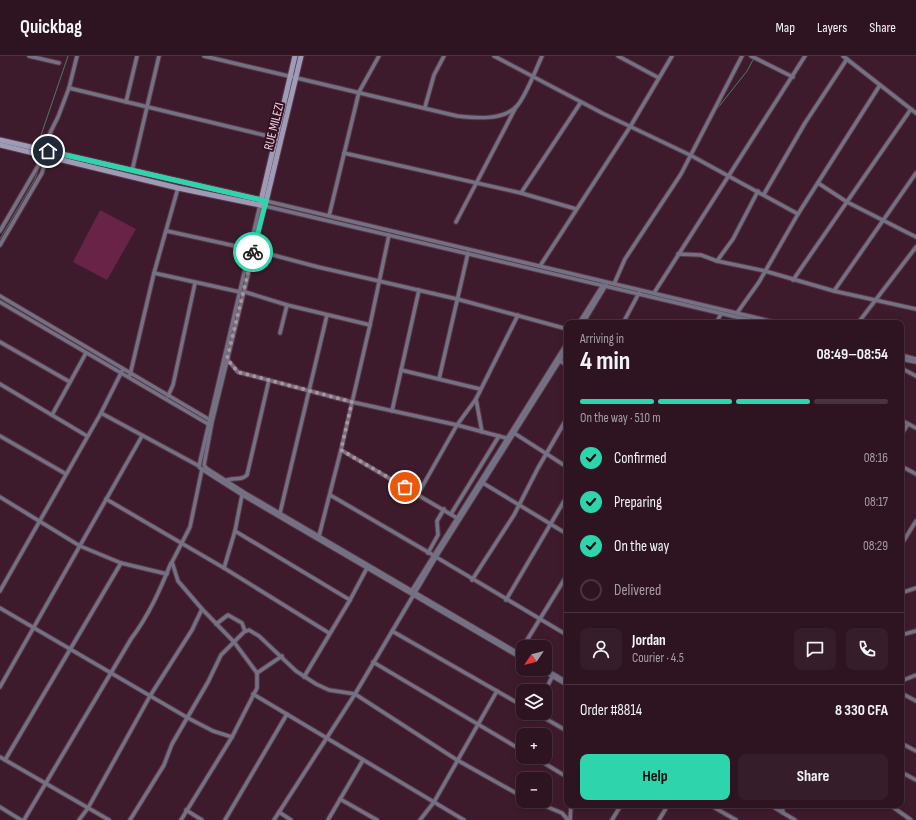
<!DOCTYPE html>
<meta charset="utf-8">
<style>
body{margin:0;font-family:"Sofia Sans Condensed",sans-serif;background:#361d2a;color:#f1f3f6;height:100vh;display:flex;flex-direction:column;font-size:15px;white-space:nowrap}
*{box-sizing:border-box;margin:0}
p{font-size:13px;color:#a79ea5}
.icon{flex:none;width:22px;height:22px;fill:none;stroke:currentColor;stroke-width:2;stroke-linecap:round;stroke-linejoin:round}
.map{position:relative;flex:1;overflow:hidden}
.drawer{position:absolute;left:564px;top:264px;width:340px;height:488px;display:flex;flex-direction:column;background:#2e1421;border-radius:8px;box-shadow:0 2px 6px #0003,0 0 0 1px #49333f}
.drawer>*{flex:none}
.needle{width:26px;rotate:235deg}
.controls{position:absolute;left:516px;top:584px;display:grid;gap:8px}
.controls a{display:grid;place-items:center;width:36px;height:36px;border-radius:8px;background:#2e1421;box-shadow:0 2px 6px #0003,0 0 0 1px #49333f;font-size:20px}
.pin{position:absolute;display:grid;place-items:center;width:34px;height:34px;color:#fff;margin:-17px;border:2px solid #fff;border-radius:50%;box-shadow:0 1px 4px #0007}
.courier{position:absolute;display:grid;place-items:center;width:40px;height:40px;margin:-20px;border:3px solid #2ed4ab;border-radius:50%;background:#fff;color:#222;box-shadow:0 1px 5px #0007}
.summary em{font-style:normal;font-weight:700}
.summary div{display:flex;flex-direction:column-reverse}
.summary{display:flex;align-items:center;justify-content:space-between;height:68px;padding:0 16px}
h1{font-size:26px;font-weight:700;line-height:30px}
.bar{display:grid;grid-template-columns:repeat(4,1fr);gap:6px 4px;align-content:center;height:48px;padding:0 16px}
.bar i{height:5px;border-radius:3px;background:#49333f}
.bar .active{background:#2ed4ab}
.bar p{grid-column:span 4}
.line{display:flex;align-items:center;gap:10px;padding:0 16px;border-top:1px solid #49333f}
.line div{flex:1}
.round{display:grid;place-items:center;flex:none;width:42px;height:42px;border-radius:8px;background:#361d2a}
ol{padding:0 16px;list-style:none}
li{display:flex;align-items:center;gap:12px;height:44px}
li p{margin-inline-start:auto}
li .icon{padding:4px;border-radius:50%;background:#2ed4ab;color:#111;stroke-width:4}
li:last-child{color:#a79ea5}
li i{width:22px;height:22px;border:2px solid #49333f;border-radius:50%}
.cta{display:flex;gap:8px;margin-top:auto;padding:8px 16px}
.cta a{flex:1;height:46px;border-radius:8px;background:#2ed4ab;color:#111;font-size:16px;font-weight:700;line-height:46px;text-align:center}
.cta a+a{background:#361d2a;color:#f1f3f6}
header{display:flex;align-items:center;gap:24px;box-sizing:border-box;height:56px;padding:0 20px;background:#2e1421;border-bottom:1px solid #49333f}
header strong{font-size:19px}
nav{display:flex;gap:22px;margin-inline-start:auto;font-size:14px}
.map>svg:first-child{display:block}
.green{fill:#682347}
.lines{fill:none;stroke-linecap:round;stroke-linejoin:round}
.stream{stroke:#51766d;stroke-width:1}
.street-casing{stroke:#5a3848;stroke-width:5.5}
.secondary-casing{stroke:#5a3848;stroke-width:7}
.street{stroke:#737183;stroke-width:3.5}
.secondary{stroke:#9e9bb7;stroke-width:5}
.done{stroke:#ae929e;stroke-width:4;stroke-dasharray:0 7.2}
.route{stroke:#2ed4ab;stroke-width:5}
.labels{text-anchor:middle;stroke-width:4;stroke-linejoin:round;paint-order:stroke}
.street-label{font-size:13px;fill:#ead2dc;stroke:#331123}
</style>
<header>
<strong>Quickbag</strong>
<nav><a>Map</a><a>Layers</a><a>Share</a></nav>
</header>
<div class="map">
<svg width="916" height="764" viewBox="0 0 916 764">
<rect width="100%" height="100%" fill="#3e1b2c"/>
<path class="green" d="M100 154 136 173 107 224 73 206Z"/>
<g class="lines">
<g class="stream">
<path d="M717 53 747 15 754 2"/>
<path d="M38 88 68 0"/>
<path d="M35 100 37 108"/>
<path d="M0 183 35 123 38 114"/>
</g>
<g class="street-casing">
<g id="street">
<path d="M29 0 59 7"/>
<path d="M204 0 457 60C475 62 503 65 517 50 526 40 536 13 542 0"/>
<path d="M494 0 604 58 690 99 798 158"/>
<path d="M618 0 659 22"/>
<path d="M751 0 793 21"/>
<path d="M843 0 916 57"/>
<path d="M69 32 276 82"/>
<path d="M126 46 137 0"/>
<path d="M425 51 434 19 444 0"/>
<path d="M344 97 521 137 576 153"/>
<path d="M132 115 159 0"/>
<path d="M818 127 847 146 916 181"/>
<path d="M758 135 733 183 717 205 765 215 834 235 916 253"/>
<path d="M521 137 581 46"/>
<path d="M764 138 805 67 847 3"/>
<path d="M266 145 778 267"/>
<path d="M260 149 199 410 200 412 244 440 523 603"/>
<path d="M329 160 359 36 379 0"/>
<path d="M456 166 516 51"/>
<path d="M0 175 38 110 42 93 58 61 69 32 77 0"/>
<path d="M167 175 249 193"/>
<path d="M0 189 42 117 47 98"/>
<path d="M254 194 318 211 457 243 567 273"/>
<path d="M678 198 701 199 717 205"/>
<path d="M540 210 630 71 672 0"/>
<path d="M154 217 240 236"/>
<path d="M793 224 911 53"/>
<path d="M614 228 625 203 681 118 742 0"/>
<path d="M834 235 916 117"/>
<path d="M245 236 287 249 370 269 341 394 319 480"/>
<path d="M654 237 805 0"/>
<path d="M0 240 210 364"/>
<path d="M0 246 210 369"/>
<path d="M737 257 759 226 798 158 880 29"/>
<path d="M579 267 603 229"/>
<path d="M583 267 606 229"/>
<path d="M623 267 639 237"/>
<path d="M716 267 721 258"/>
<path d="M858 267 916 191"/>
<path d="M370 269 389 179"/>
<path d="M280 277 287 249"/>
<path d="M0 286 70 326"/>
<path d="M901 299 916 303"/>
<path d="M227 303 238 316 352 346 457 369 506 382"/>
<path d="M901 303 916 306"/>
<path d="M558 304 567 309"/>
<path d="M901 312 916 320"/>
<path d="M401 314 480 333"/>
<path d="M130 319 154 217 178 132"/>
<path d="M439 323 468 197"/>
<path d="M0 328 87 380"/>
<path d="M168 340 173 329 195 227"/>
<path d="M476 343 482 376"/>
<path d="M392 355 419 234"/>
<path d="M101 357 199 410"/>
<path d="M52 359 86 297"/>
<path d="M901 364 916 372"/>
<path d="M514 377 567 411"/>
<path d="M901 379 908 368"/>
<path d="M0 380 66 418"/>
<path d="M341 394 457 462"/>
<path d="M901 410 916 418"/>
<path d="M225 425C233 420 240 426 247 419L269 324"/>
<path d="M483 427 567 478"/>
<path d="M418 438 457 369 476 343 518 259"/>
<path d="M330 439 433 499"/>
<path d="M0 441 80 490 121 507 167 518"/>
<path d="M106 443 224 512 329 577"/>
<path d="M280 457 327 259"/>
<path d="M451 458 499 380"/>
<path d="M235 475 350 544"/>
<path d="M901 489 916 465"/>
<path d="M428 497 438 479 437 465 444 453"/>
<path d="M436 501 567 579"/>
<path d="M224 512 235 475 242 439"/>
<path d="M472 524 514 459 538 412 567 362"/>
<path d="M0 535 101 357 123 313"/>
<path d="M411 536 567 287"/>
<path d="M901 537 916 532"/>
<path d="M506 544 567 440"/>
<path d="M0 552 188 662 213 675 232 681"/>
<path d="M202 553 234 586 257 617"/>
<path d="M216 568 228 559 242 567 245 575"/>
<path d="M392 575 523 650"/>
<path d="M901 579 916 575"/>
<path d="M519 597 567 519"/>
<path d="M523 600 245 437 206 412 204 409 212 366 265 150 762 267"/>
<path d="M373 606 523 695"/>
<path d="M540 613 567 629"/>
<path d="M545 613 567 626"/>
<path d="M304 621 350 544 367 512"/>
<path d="M901 625 916 619"/>
<path d="M0 631 142 380"/>
<path d="M545 635 552 621"/>
<path d="M901 637 916 645"/>
<path d="M253 638 464 764"/>
<path d="M536 657 567 675"/>
<path d="M901 687 916 695"/>
<path d="M0 701 109 764"/>
<path d="M534 701 567 721"/>
<path d="M5 704 121 507"/>
<path d="M901 716 916 724"/>
<path d="M340 743 377 764"/>
<path d="M533 745 562 757 568 764"/>
<path d="M710 749 736 764"/>
<path d="M770 749 795 764"/>
<path d="M782 749 783 757"/>
<path d="M890 749 911 764"/>
<path d="M0 751 21 764"/>
<path d="M186 754 202 764"/>
<path d="M279 756 291 764"/>
<path d="M24 764 131 583C149 559 160 534 171 507"/>
<path d="M79 764 88 752 150 640 192 574 202 553 178 525 172 506 190 471 202 413"/>
<path d="M130 764 164 709 172 688 208 626 221 599 244 576 249 574 259 580 296 615 316 628 329 634 355 638 457 704 523 741"/>
<path d="M181 764 232 681 257 632V617L282 600"/>
<path d="M225 764 287 658"/>
<path d="M274 764 355 638 436 501 567 293"/>
<path d="M328 764 363 704"/>
<path d="M420 764 434 746 497 635"/>
<path d="M570 764 571 749"/>
<path d="M612 764 621 749"/>
<path d="M659 764 668 749"/>
</g>
</g>
<g class="secondary-casing">
<g id="secondary">
<path d="M0 84 266 145"/>
<path d="M0 89 178 132 265 150 301 0"/>
<path d="M261 145 295 0"/>
</g>
</g>
<use href="#street" class="street"/>
<use href="#secondary" class="secondary"/>
</g>
<g class="lines">
<path class="done" d="M253 196 227 303 238 316 352 346 341 394 405 431"/>
<path class="route" d="M48 95 266 145 253 196"/>
</g>
<g class="labels">
<g class="street-label">
<text transform="translate(273 70) rotate(-76)" y="5">RUE MILEZI</text>
</g>
</g>
</svg>
<div class="controls">
<a><svg class="needle" viewBox="-14 -14 28 28"><path d="M0-13l5 13h-10z" fill="#e53935"/><path d="M0 13l5-13h-10z" fill="#a79ea5"/></svg></a>
<a><svg class="icon" aria-label="layers" viewBox="0 0 24 24"><path d="M12 4l9 5-9 5-9-5zM3 14l9 5 9-5"/></svg></a>
<a>+</a>
<a>−</a>
</div>
<div class="pin" style="left:405px;top:431px;background:#ea580c"><svg class="icon" aria-label="bag" viewBox="0 0 24 24"><path d="M5 8h14l-1 12H6zM9 8a3 3 0 0 1 6 0"/></svg></div>
<div class="pin" style="left:48px;top:95px;background:#1f2937"><svg class="icon" aria-label="home" viewBox="0 0 24 24"><path d="M3 11l9-7 9 7M6 9v11h12V9"/></svg></div>
<div class="courier" style="left:253px;top:196px"><svg class="icon" aria-label="bike" viewBox="0 0 24 24"><circle cx="6" cy="16" r="4"/><circle cx="18" cy="16" r="4"/><path d="M6 16l4-8h5l3 8M10 8l3 8H6M13 5h3"/></svg></div>
<section class="drawer">
<div class="summary"><div><h1>4 min</h1><p>Arriving in</p></div><em>08:49–08:54</em></div>
<div class="bar"><i class="active"></i><i class="active"></i><i class="active"></i><i></i><p>On the way · 510 m</p></div>
<ol>
<li><svg class="icon" aria-label="check" viewBox="0 0 24 24"><path d="M5 12l5 5 9-10"/></svg>Confirmed<p>08:16</p></li>
<li><svg class="icon" aria-label="check" viewBox="0 0 24 24"><path d="M5 12l5 5 9-10"/></svg>Preparing<p>08:17</p></li>
<li><svg class="icon" aria-label="check" viewBox="0 0 24 24"><path d="M5 12l5 5 9-10"/></svg>On the way<p>08:29</p></li>
<li><i></i>Delivered</li>
</ol>
<div class="line" style="height:72px"><a class="round"><svg class="icon" aria-label="person" viewBox="0 0 24 24"><circle cx="12" cy="8" r="4"/><path d="M4 21q1-7 8-7t8 7"/></svg></a><div><b>Jordan</b><p>Courier · 4.5</p></div><a class="round"><svg class="icon" aria-label="chat" viewBox="0 0 24 24"><path d="M4 5h16v11H9l-5 4z"/></svg></a><a class="round"><svg class="icon" aria-label="phone" viewBox="0 0 24 24"><path d="M5 4h4l2 5-3 2q2 4 5 5l2-3 5 2v4C11 20 4 13 5 4z"/></svg></a></div>
<div class="line" style="height:52px"><div>Order #8814</div><b>8 330 CFA</b></div>
<div class="cta"><a>Help</a><a>Share</a></div>
</section>
</div>
